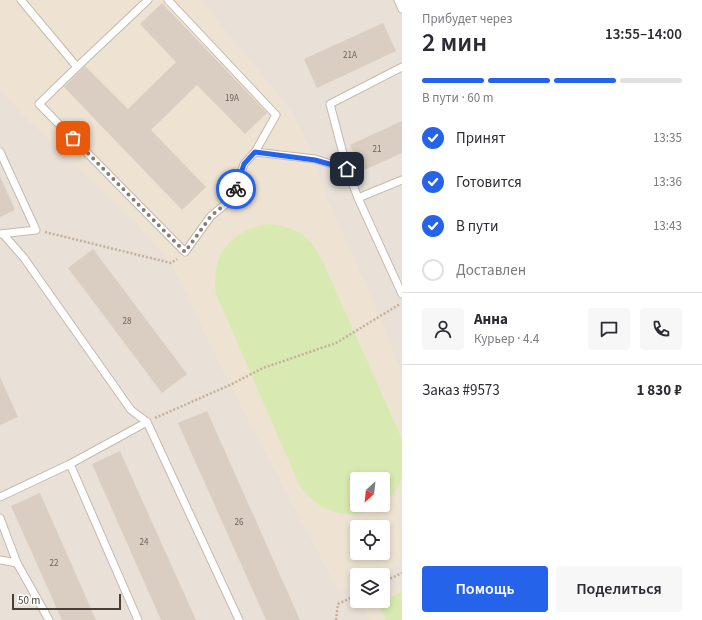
<!DOCTYPE html>
<html lang="ru">
<meta charset="utf-8">
<style>
body{margin:0;font-family:"Source Sans 3",sans-serif;background:#f7f7f7;color:#2b2b33;height:100vh;display:flex;flex-direction:column;font-size:15px;white-space:nowrap}
*{box-sizing:border-box;margin:0}
p{font-size:13px;color:#7c7c81}
.icon{flex:none;width:22px;height:22px;fill:none;stroke:currentColor;stroke-width:2;stroke-linecap:round;stroke-linejoin:round}
.map{position:relative;flex:1;overflow:hidden}
.sheet{display:flex;flex-direction:column;background:#fff;width:300px}
.sheet>*{flex:none}
.needle{width:26px;rotate:207deg}
.buttons{position:absolute;left:350px;top:472px;display:grid;gap:8px}
.buttons a{display:grid;place-items:center;width:40px;height:40px;border-radius:4px;background:#fff;box-shadow:0 2px 6px #0003;font-size:20px}
.scale{position:absolute;left:12px;bottom:10px;width:109px;box-sizing:border-box;padding-left:4px;border:2px solid #493f37;border-top:0;font-size:11px;line-height:14px;white-space:nowrap;color:#493f37;-webkit-text-stroke:3px #fff;paint-order:stroke}
.pin{position:absolute;display:grid;place-items:center;width:34px;height:34px;color:#fff;margin:-17px;border-radius:8px;box-shadow:0 2px 6px #0006}
.courier{position:absolute;display:grid;place-items:center;width:40px;height:40px;margin:-20px;border:3px solid #2563eb;border-radius:50%;background:#fff;color:#222;box-shadow:0 1px 5px #0007}
.head em{font-style:normal;font-weight:600}
.head div{display:flex;flex-direction:column-reverse}
.head{display:flex;align-items:center;justify-content:space-between;height:68px;padding:0 20px}
h1{font-size:26px;font-weight:600;line-height:30px}
.bar{display:grid;grid-template-columns:repeat(4,1fr);gap:6px 4px;align-content:center;height:48px;padding:0 20px}
.bar i{height:5px;border-radius:3px;background:#e1e1e2}
.bar .active{background:#2563eb}
.bar p{grid-column:span 4}
.line{display:flex;align-items:center;gap:10px;padding:0 20px;border-top:1px solid #e1e1e2}
.line div{flex:1}
.round{display:grid;place-items:center;flex:none;width:42px;height:42px;border-radius:4px;background:#f7f7f7}
ol{padding:0 20px;list-style:none}
li{display:flex;align-items:center;gap:12px;height:44px}
li p{margin-inline-start:auto}
li .icon{padding:4px;border-radius:50%;background:#2563eb;color:#fff;stroke-width:4}
li:last-child{color:#7c7c81}
li i{width:22px;height:22px;border:2px solid #e1e1e2;border-radius:50%}
.primary-button{display:flex;gap:8px;margin-top:auto;padding:8px 20px}
.primary-button a{flex:1;height:46px;border-radius:4px;background:#2563eb;color:#fff;font-size:16px;font-weight:600;line-height:46px;text-align:center}
.primary-button a+a{background:#f7f7f7;color:#2b2b33}
main{display:flex;flex:1;min-height:0}
.map>svg:first-child{display:block}
.residential{fill:#e9e1d7;fill-rule:evenodd}
.education{fill:#eee3d2;fill-rule:evenodd}
.green{fill:#d8eab1}
.building{fill:#dacdc1}
.lines{fill:none;stroke-linecap:round;stroke-linejoin:round}
.service-casing{stroke:#c4b9ae;stroke-width:9}
.path{stroke:#c3b09c;stroke-width:2.5;stroke-dasharray:2 2;stroke-linecap:butt}
.service{stroke:#fff;stroke-width:7}
.done{stroke:#857d75;stroke-width:4;stroke-dasharray:0 7.2}
.route{stroke:#2563eb;stroke-width:5}
.labels{text-anchor:middle;stroke-width:3;stroke-linejoin:round;paint-order:stroke}
.number-label{font-size:9px;fill:#6d625a}
</style>
<main>
<div class="map">
<svg width="402" height="620" viewBox="0 0 402 620">
<rect width="100%" height="100%" fill="#f5f0e9"/>
<path class="residential" d="M0 0H402V620H0ZM357 479H383V505H357ZM357 527H383V553H357ZM357 575H383V601H357Z"/>
<g class="education">
<path d="M0 0H201L292 112 315 159 326 196 380 317 402 374V563L377 575H357V584L339 592 230 385 171 263 132 219 23 115 0 89ZM357 479H383V505H357ZM357 527H383V553H357Z"/>
<path d="M402 586V620H369L362 603 366 601H383V594Z"/>
</g>
<g class="green">
<path d="M266 224C296 226 308 234 322 260L402 439V478L397 488 390 498 383 503V479H357V505H381C349 523 319 514 299 484L216 294C211 256 228 232 266 224Z"/>
<path d="M402 592V620H386L378 603Z"/>
</g>
<g class="building">
<path d="M162 3 267 113 245 134 197 85 151 130 206 187 182 210 64 87 85 66 128 109 176 62 140 24Z"/>
<path d="M383 23 396 51 317 88 304 59Z"/>
<path d="M402 121V153L362 171 350 145Z"/>
<path d="M0 176 15 210 0 217Z"/>
<path d="M93 249 187 374 162 393 68 268Z"/>
<path d="M0 377 18 417 0 425Z"/>
<path d="M207 411 300 620H266L178 423Z"/>
<path d="M120 451 196 620H161L92 464Z"/>
<path d="M40 493 96 620H62L11 506Z"/>
</g>
<g class="lines">
<g class="service-casing">
<g id="service">
<path d="M21 0 77 67 39 104 185 252 211 216 233 198 244 164 255 152 315 159 347 169"/>
<path d="M168 0 276 115 255 152"/>
<path d="M398 0 402 9"/>
<path d="M77 67 148 0"/>
<path d="M402 67 330 104 347 169 358 198 402 180"/>
<path d="M0 152 36 230 0 234"/>
<path d="M358 198 402 294"/>
<path d="M3 234 24 258 131 410 147 422 239 620"/>
<path d="M0 497 70 464"/>
<path d="M0 518 17 563"/>
<path d="M0 560 17 563 49 620"/>
<path d="M138 620 70 464 147 422"/>
</g>
</g>
<g class="path">
<path d="M45 232 171 263 177 259"/>
<path d="M155 418 230 385 263 368 336 343 400 304"/>
<path d="M383 582 402 573"/>
<path d="M336 620 338 604 357 595"/>
</g>
<use href="#service" class="service"/>
</g>
<g class="lines">
<path class="done" d="M73 138 185 252 211 216 233 198 236 189"/>
<path class="route" d="M236 189 244 164 255 152 315 160 347 169"/>
</g>
<g class="labels">
<g class="number-label">
<text x="350" y="58">21А</text>
<text x="232" y="101">19А</text>
<text x="377" y="152">21</text>
<text x="127" y="324">28</text>
<text x="239" y="525">26</text>
<text x="144" y="545">24</text>
<text x="54" y="566">22</text>
</g>
</g>
</svg>
<div class="buttons">
<a><svg class="needle" viewBox="-14 -14 28 28"><path d="M0-13l5 13h-10z" fill="#e53935"/><path d="M0 13l5-13h-10z" fill="#7c7c81"/></svg></a>
<a><svg class="icon" aria-label="locate" viewBox="0 0 24 24"><circle cx="12" cy="12" r="6"/><path d="M12 2v4M12 18v4M2 12h4M18 12h4"/></svg></a>
<a><svg class="icon" aria-label="layers" viewBox="0 0 24 24"><path d="M12 4l9 5-9 5-9-5zM3 14l9 5 9-5"/></svg></a>
</div>
<div class="scale">50 m</div>
<div class="pin" style="left:73px;top:138px;background:#ea580c"><svg class="icon" aria-label="bag" viewBox="0 0 24 24"><path d="M5 8h14l-1 12H6zM9 8a3 3 0 0 1 6 0"/></svg></div>
<div class="pin" style="left:347px;top:169px;background:#1f2937"><svg class="icon" aria-label="home" viewBox="0 0 24 24"><path d="M3 11l9-7 9 7M6 9v11h12V9"/></svg></div>
<div class="courier" style="left:236px;top:189px"><svg class="icon" aria-label="bike" viewBox="0 0 24 24"><circle cx="6" cy="16" r="4"/><circle cx="18" cy="16" r="4"/><path d="M6 16l4-8h5l3 8M10 8l3 8H6M13 5h3"/></svg></div>
</div>
<section class="sheet">
<div class="head"><div><h1>2 мин</h1><p>Прибудет через</p></div><em>13:55–14:00</em></div>
<div class="bar"><i class="active"></i><i class="active"></i><i class="active"></i><i></i><p>В пути · 60 m</p></div>
<ol>
<li><svg class="icon" aria-label="check" viewBox="0 0 24 24"><path d="M5 12l5 5 9-10"/></svg>Принят<p>13:35</p></li>
<li><svg class="icon" aria-label="check" viewBox="0 0 24 24"><path d="M5 12l5 5 9-10"/></svg>Готовится<p>13:36</p></li>
<li><svg class="icon" aria-label="check" viewBox="0 0 24 24"><path d="M5 12l5 5 9-10"/></svg>В пути<p>13:43</p></li>
<li><i></i>Доставлен</li>
</ol>
<div class="line" style="height:72px"><a class="round"><svg class="icon" aria-label="person" viewBox="0 0 24 24"><circle cx="12" cy="8" r="4"/><path d="M4 21q1-7 8-7t8 7"/></svg></a><div><b>Анна</b><p>Курьер · 4.4</p></div><a class="round"><svg class="icon" aria-label="chat" viewBox="0 0 24 24"><path d="M4 5h16v11H9l-5 4z"/></svg></a><a class="round"><svg class="icon" aria-label="phone" viewBox="0 0 24 24"><path d="M5 4h4l2 5-3 2q2 4 5 5l2-3 5 2v4C11 20 4 13 5 4z"/></svg></a></div>
<div class="line" style="height:52px"><div>Заказ #9573</div><b>1 830 ₽</b></div>
<div class="primary-button"><a>Помощь</a><a>Поделиться</a></div>
</section>
</main>
